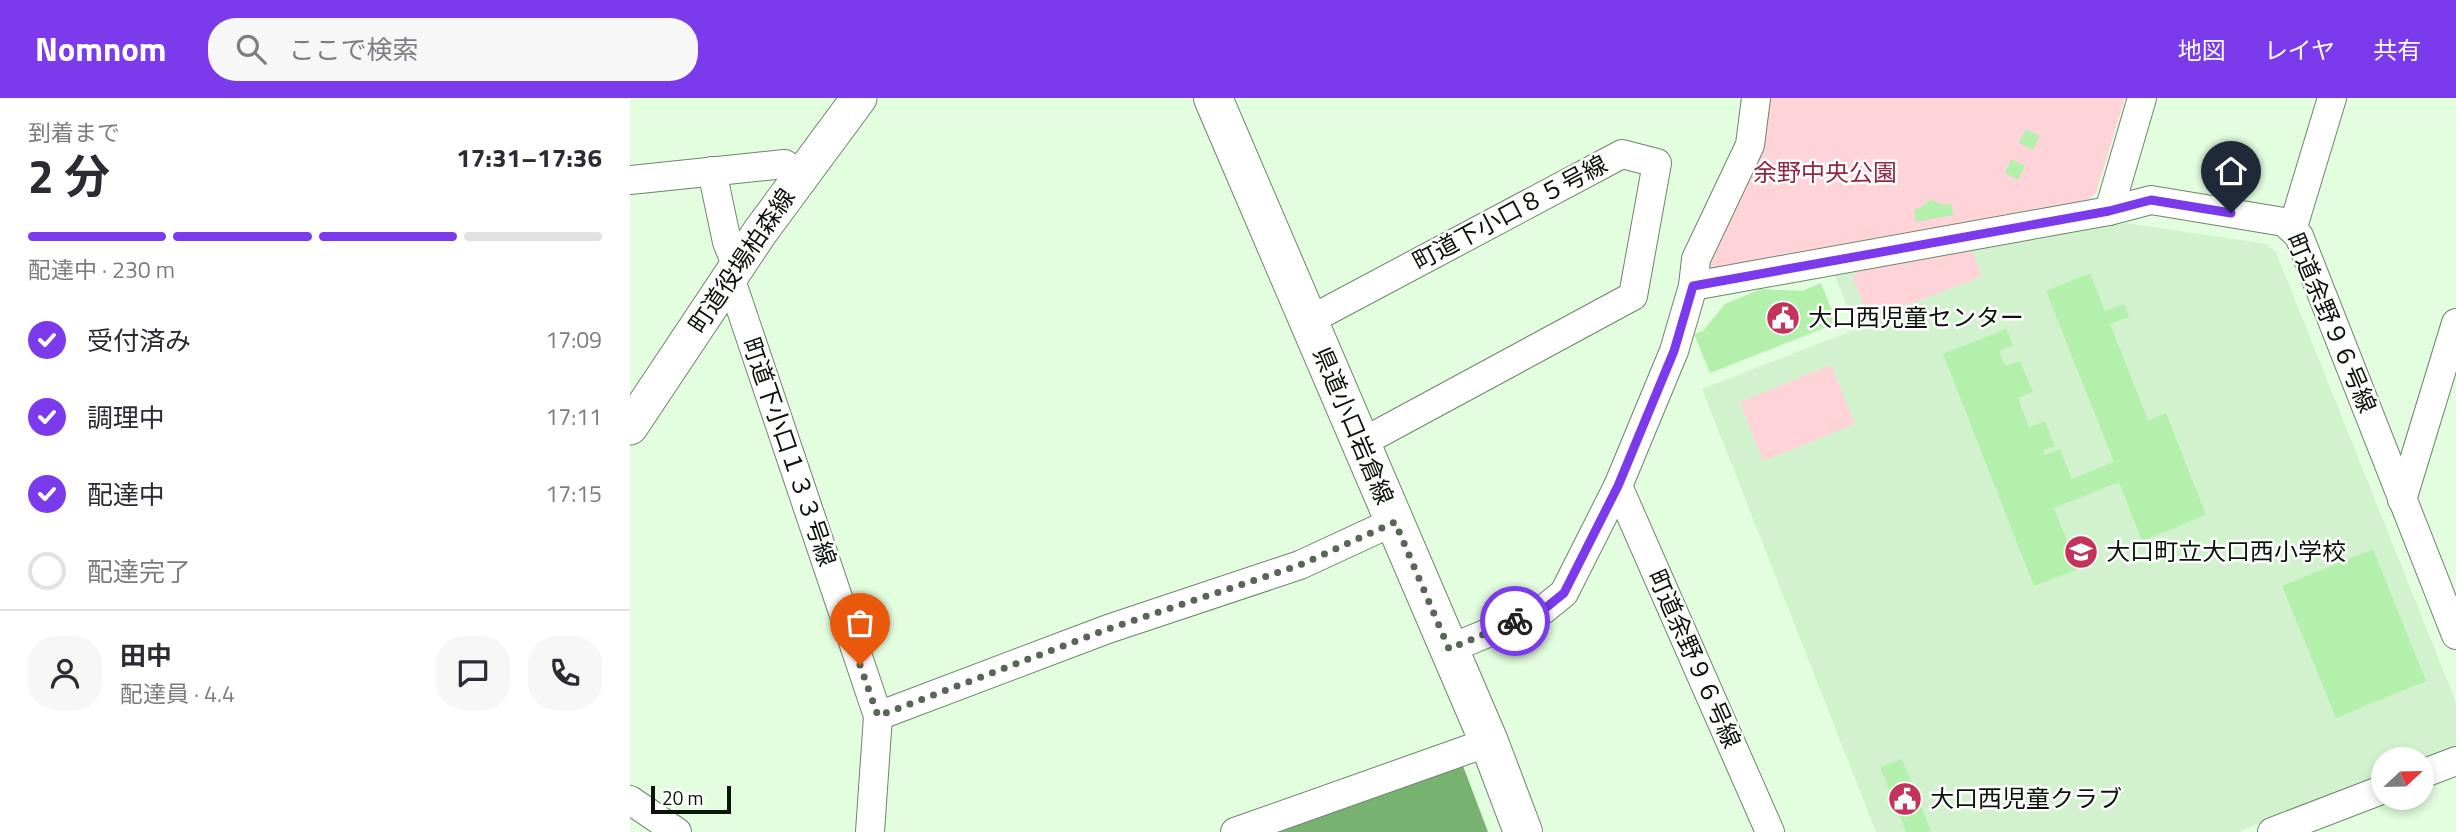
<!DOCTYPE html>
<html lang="ja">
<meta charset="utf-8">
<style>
body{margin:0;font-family:"Titillium Web","Noto Sans JP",sans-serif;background:#f7f7f7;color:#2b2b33;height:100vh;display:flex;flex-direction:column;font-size:26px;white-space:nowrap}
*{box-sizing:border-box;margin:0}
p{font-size:23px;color:#7c7c81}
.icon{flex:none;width:38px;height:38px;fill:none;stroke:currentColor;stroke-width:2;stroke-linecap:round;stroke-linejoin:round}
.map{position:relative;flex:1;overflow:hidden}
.details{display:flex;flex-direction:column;background:#fff;width:630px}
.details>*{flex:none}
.needle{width:46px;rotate:68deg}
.controls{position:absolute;left:1741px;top:649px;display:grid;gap:14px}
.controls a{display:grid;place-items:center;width:63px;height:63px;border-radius:50%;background:#fff;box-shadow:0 4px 10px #0003;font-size:35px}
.scale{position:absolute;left:21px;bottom:18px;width:80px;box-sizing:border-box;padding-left:7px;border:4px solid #0b140a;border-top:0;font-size:19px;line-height:24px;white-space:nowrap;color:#0b140a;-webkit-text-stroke:5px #fff;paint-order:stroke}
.pin{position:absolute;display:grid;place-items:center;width:60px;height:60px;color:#fff;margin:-72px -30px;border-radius:50% 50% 50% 0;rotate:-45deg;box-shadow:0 0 7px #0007}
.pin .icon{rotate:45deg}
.courier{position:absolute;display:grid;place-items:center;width:70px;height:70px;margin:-35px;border:5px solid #7c3aed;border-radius:50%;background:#fff;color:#222;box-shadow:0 2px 9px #0007}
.overview em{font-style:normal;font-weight:700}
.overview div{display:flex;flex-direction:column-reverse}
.overview{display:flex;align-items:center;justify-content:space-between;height:119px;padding:0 28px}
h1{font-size:46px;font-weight:700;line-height:52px}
.bar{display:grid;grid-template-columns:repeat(4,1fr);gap:10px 7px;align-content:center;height:84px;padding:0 28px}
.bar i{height:9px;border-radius:5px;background:#e1e1e2}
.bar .on{background:#7c3aed}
.bar p{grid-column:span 4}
.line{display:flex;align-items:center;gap:18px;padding:0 28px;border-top:2px solid #e1e1e2}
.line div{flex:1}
.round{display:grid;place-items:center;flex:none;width:74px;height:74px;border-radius:28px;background:#f7f7f7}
ol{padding:0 28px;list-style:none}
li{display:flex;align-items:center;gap:21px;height:77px}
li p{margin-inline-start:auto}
li .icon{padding:7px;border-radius:50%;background:#7c3aed;color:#fff;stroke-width:4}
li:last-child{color:#7c7c81}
li i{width:38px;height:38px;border:4px solid #e1e1e2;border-radius:50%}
header{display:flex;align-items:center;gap:42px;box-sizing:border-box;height:98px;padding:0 35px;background:#7c3aed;color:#fff}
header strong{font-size:33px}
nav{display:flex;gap:38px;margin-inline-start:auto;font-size:24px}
.search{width:490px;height:63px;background:#f7f7f7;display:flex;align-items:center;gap:18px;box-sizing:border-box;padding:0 24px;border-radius:28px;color:#7c7c81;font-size:26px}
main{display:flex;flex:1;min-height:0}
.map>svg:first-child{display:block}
.built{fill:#d2f2ce}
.green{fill:#ffd4d9}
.water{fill:#77b270}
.building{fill:#b3f0ac}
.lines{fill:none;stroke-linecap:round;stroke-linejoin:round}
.minor-casing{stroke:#6d856b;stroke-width:30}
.tertiary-casing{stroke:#6d856b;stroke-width:37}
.secondary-casing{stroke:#6d856b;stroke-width:40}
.minor{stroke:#fff;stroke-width:28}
.tertiary{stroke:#fff;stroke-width:35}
.secondary{stroke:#fff;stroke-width:38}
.done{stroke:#576655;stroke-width:7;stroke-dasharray:0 12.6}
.route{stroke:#7c3aed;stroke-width:9}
.labels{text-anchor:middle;stroke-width:5;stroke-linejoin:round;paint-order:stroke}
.park-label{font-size:24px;fill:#912743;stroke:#fff}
.street-label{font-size:24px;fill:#0b140a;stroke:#fff}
.poi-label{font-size:24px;fill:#0b140a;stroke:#fff;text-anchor:start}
</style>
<header>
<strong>Nomnom</strong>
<div class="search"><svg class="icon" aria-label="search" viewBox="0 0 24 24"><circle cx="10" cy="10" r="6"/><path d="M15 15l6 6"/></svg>ここで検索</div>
<nav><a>地図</a><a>レイヤ</a><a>共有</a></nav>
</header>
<main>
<section class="details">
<div class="overview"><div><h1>2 分</h1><p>到着まで</p></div><em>17:31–17:36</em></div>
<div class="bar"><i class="on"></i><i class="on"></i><i class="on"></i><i></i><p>配達中 · 230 m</p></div>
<ol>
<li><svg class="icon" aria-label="check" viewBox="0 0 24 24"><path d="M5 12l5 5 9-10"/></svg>受付済み<p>17:09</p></li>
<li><svg class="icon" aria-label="check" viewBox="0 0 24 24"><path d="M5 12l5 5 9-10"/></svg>調理中<p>17:11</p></li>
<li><svg class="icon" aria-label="check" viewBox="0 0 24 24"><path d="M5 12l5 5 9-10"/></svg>配達中<p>17:15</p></li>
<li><i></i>配達完了</li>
</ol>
<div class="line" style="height:126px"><a class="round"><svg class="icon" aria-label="person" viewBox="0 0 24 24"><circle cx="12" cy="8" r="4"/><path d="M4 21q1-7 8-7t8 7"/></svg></a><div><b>田中</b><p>配達員 · 4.4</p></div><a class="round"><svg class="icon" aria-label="chat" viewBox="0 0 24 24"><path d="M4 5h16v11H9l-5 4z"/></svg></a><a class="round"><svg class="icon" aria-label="phone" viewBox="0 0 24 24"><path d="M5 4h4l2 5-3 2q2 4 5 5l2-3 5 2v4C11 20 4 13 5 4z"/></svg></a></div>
</section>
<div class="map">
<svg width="1826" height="734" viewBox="0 0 1826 734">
<rect width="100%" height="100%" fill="#e3fddf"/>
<path class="built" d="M1496 125 1637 146 1646 154 1826 604V649L1792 662H1754L1753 677 1608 734H1246L1072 291 1226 231 1204 176Z"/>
<g class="green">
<path d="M1131 0H1495L1466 95 1454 106 1076 172Z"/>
<path d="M1342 152 1352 178 1240 222 1223 181 1229 171Z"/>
<path d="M1201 267 1225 326 1133 363 1110 304Z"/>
</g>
<path class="water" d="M833 668 858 734H645Z"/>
<g class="building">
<path d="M1396 31 1410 38 1403 52 1389 45Z"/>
<path d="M1381 61 1395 68 1388 82 1375 75Z"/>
<path d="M1301 101 1313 107 1321 105 1324 117 1286 124 1284 111 1292 109Z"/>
<path d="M1460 175 1475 213 1494 206 1499 219 1480 226 1518 322 1536 315 1576 417 1512 443 1489 384 1424 410 1448 471 1404 488 1313 256 1376 231 1383 247 1369 253 1375 268 1390 263 1403 294 1388 300 1399 329 1415 323 1425 348 1414 352 1415 357 1430 351 1442 381 1484 364 1416 193Z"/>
<path d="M1191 185 1207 225 1080 275 1064 236 1073 233 1095 206 1131 191 1172 193Z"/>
<path d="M1743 451 1796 583 1706 620 1652 488Z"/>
<path d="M1272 661 1301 733 1298 734H1276L1250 669Z"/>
</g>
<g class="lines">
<g class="minor-casing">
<g id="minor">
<path d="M82 73 97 144 107 169"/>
<path d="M0 82 155 66 170 77"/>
<path d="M1479 113 1512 0"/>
<path d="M1663 129 1702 0"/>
<path d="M100 179 248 618 240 734"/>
<path d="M1063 188 1479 113 1521 102 1654 124 1669 138 1826 537"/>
<path d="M678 223 992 56 1027 65 1003 198 731 345"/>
<path d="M988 388 1140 734"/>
<path d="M1772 402 1826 225"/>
<path d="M819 551 913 512 934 495 988 388 1044 253 1063 188 1066 161 1120 47 1126 0"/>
<path d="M248 618 478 531 670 467 765 423"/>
<path d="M1792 676 1826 663"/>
<path d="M0 702 47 734"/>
<path d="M605 734 859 644"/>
<path d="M1642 734 1754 691"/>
</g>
</g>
<g class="tertiary-casing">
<path id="tertiary" d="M0 329 130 134 229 0"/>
</g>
<g class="secondary-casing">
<path id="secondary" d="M583 0 859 644 893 734"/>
</g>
<use href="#minor" class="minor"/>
<use href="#tertiary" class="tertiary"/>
<use href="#secondary" class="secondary"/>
</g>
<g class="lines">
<path class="done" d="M230 567 248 618 478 531 670 467 765 424 819 551 885 523"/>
<path class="route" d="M885 523 913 512 934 495 988 388 1044 253 1063 188 1479 113 1521 102 1601 115"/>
</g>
<defs>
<g id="civic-disc" transform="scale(1.75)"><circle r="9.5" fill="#c3335b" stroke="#fff"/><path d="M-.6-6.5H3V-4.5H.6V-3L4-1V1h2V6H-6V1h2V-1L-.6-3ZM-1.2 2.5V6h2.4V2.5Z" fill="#fff"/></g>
<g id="school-disc" transform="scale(1.75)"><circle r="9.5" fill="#c3335b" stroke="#fff"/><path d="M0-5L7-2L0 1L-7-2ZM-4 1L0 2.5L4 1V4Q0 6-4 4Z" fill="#fff"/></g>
</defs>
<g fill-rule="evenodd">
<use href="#civic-disc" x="1153" y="220"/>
<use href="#school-disc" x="1451" y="454"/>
<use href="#civic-disc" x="1275" y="701"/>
</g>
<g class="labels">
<g class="park-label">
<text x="1195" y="83">余野中央公園</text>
</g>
<g class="street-label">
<text transform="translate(880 115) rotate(-28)" y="8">町道下小口８５号線</text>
<text transform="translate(112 163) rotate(-56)" y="8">町道役場柏森線</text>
<text transform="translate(1701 225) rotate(67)" y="8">町道余野９６号線</text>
<text transform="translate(723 328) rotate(67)" y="8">県道小口岩倉線</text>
<text transform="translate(159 354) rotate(71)" y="8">町道下小口１３３号線</text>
<text transform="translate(1064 561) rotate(66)" y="8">町道余野９６号線</text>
</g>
<g class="poi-label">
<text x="1178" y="228">大口西児童センター</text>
<text x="1476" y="462">大口町立大口西小学校</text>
<text x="1300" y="709">大口西児童クラブ</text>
</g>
</g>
</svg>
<div class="controls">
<a><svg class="needle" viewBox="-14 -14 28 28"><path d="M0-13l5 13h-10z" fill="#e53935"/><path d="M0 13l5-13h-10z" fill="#7c7c81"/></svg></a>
</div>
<div class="scale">20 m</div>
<div class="pin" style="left:230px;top:567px;background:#ea580c"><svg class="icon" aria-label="bag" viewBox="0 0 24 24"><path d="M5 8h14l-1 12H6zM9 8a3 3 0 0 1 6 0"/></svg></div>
<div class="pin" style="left:1601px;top:115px;background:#1f2937"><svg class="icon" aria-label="home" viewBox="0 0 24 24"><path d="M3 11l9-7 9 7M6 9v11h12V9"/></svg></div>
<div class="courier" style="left:885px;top:523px"><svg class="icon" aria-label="bike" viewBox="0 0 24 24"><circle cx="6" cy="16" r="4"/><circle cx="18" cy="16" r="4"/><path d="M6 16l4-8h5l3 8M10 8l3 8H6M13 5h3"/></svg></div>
</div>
</main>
